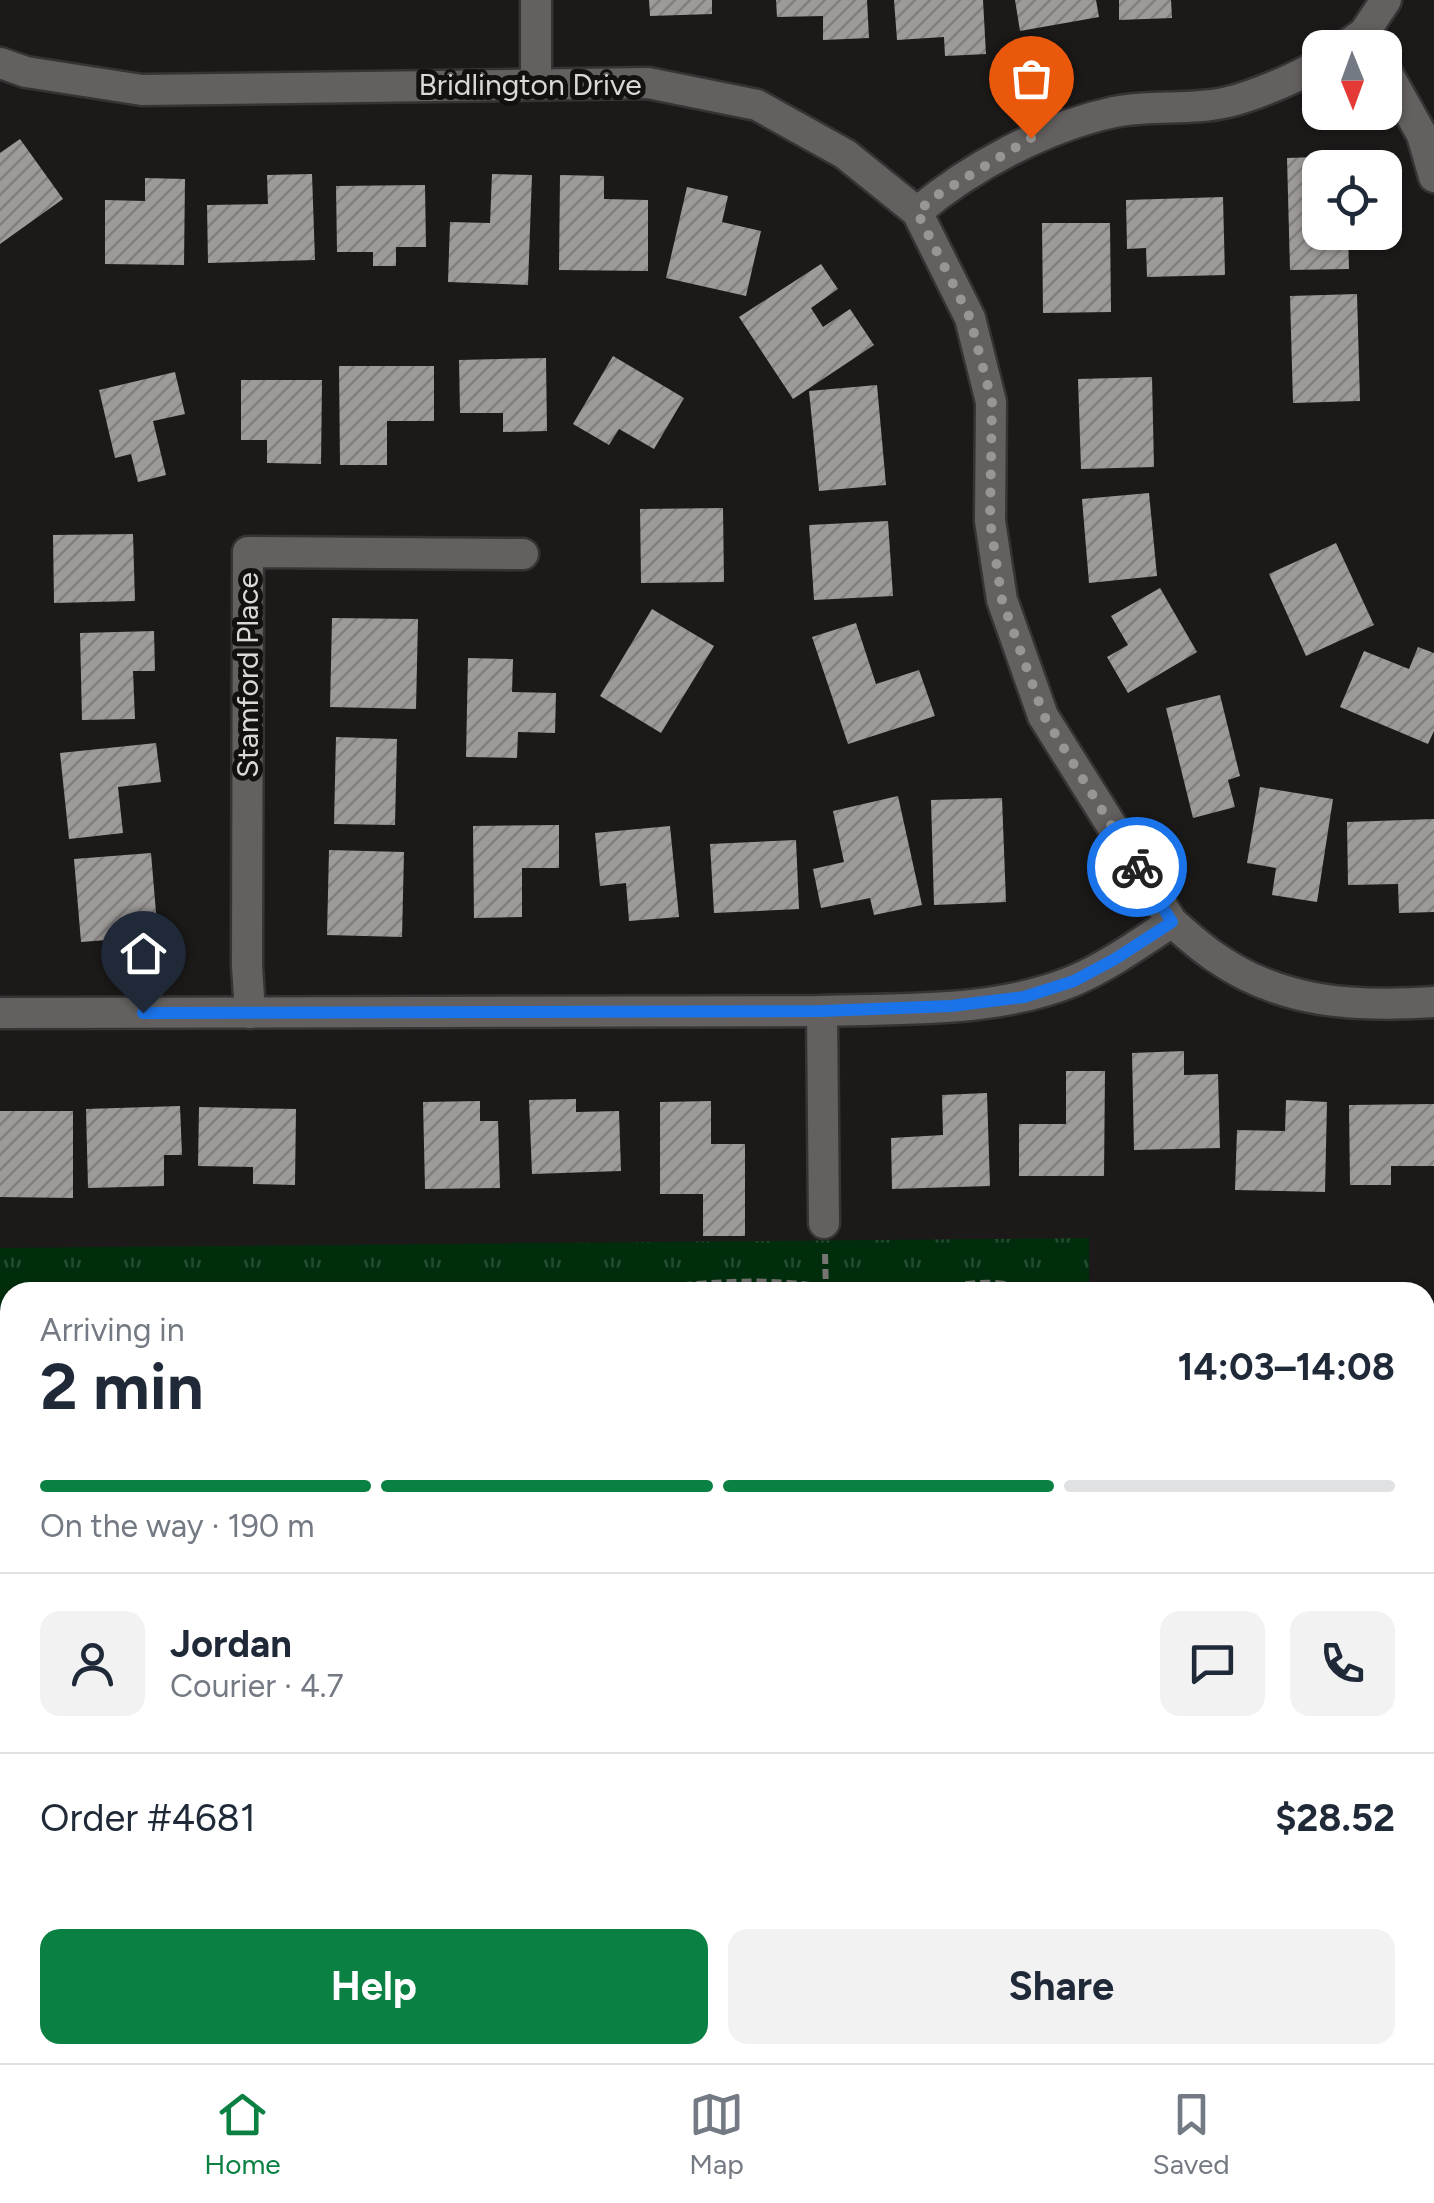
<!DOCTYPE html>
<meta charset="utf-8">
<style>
body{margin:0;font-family:Figtree,sans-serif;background:#f2f2f3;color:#1f2937;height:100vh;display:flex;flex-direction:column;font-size:38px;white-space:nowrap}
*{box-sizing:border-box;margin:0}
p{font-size:32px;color:#747a83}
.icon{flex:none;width:55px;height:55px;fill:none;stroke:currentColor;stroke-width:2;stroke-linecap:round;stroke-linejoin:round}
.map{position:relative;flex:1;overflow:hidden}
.panel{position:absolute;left:0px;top:1282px;width:1435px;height:782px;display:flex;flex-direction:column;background:#fff;border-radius:30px 30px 0 0;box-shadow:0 2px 8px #0004}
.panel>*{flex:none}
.needle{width:65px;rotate:179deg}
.controls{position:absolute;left:1302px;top:30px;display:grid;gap:20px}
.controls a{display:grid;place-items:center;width:100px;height:100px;border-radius:20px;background:#fff;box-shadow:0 2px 8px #0004;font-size:50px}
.pin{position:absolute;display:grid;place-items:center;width:85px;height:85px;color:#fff;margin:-102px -42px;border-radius:50% 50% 50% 0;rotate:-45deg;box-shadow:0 0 10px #0007}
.pin .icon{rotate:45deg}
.courier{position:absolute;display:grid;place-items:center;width:100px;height:100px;margin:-50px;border:8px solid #1a73e8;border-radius:50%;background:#fff;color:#222;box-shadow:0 2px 12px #0007}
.head em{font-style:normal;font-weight:700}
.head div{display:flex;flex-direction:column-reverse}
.head{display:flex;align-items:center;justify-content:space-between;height:170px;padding:0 40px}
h1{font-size:65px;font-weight:700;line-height:75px}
.bar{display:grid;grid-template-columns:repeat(4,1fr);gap:15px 10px;align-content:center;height:120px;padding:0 40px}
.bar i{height:12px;border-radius:8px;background:#e0e1e3}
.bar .active{background:#0b8043}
.bar p{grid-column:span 4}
.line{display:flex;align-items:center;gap:25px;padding:0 40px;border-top:2px solid #e0e1e3}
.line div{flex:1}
.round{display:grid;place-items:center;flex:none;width:105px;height:105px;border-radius:20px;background:#f2f2f3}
.action{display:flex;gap:20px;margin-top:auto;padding:20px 40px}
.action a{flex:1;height:115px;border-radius:20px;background:#0b8043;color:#fff;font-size:40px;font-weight:700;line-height:115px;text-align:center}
.action a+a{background:#f2f2f3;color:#1f2937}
.tabs{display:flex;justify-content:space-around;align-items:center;height:140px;border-top:2px solid #e0e1e3;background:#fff;font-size:28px;color:#747a83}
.tabs a{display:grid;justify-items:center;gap:5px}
.tabs .active{color:#0b8043}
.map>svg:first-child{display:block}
.grass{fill:url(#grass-tufts)}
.garden{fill:#002e0d}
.building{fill:url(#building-hatch)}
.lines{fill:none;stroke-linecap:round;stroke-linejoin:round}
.minor-casing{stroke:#353333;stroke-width:35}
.path{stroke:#777574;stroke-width:6;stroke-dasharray:10 5;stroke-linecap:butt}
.minor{stroke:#63605f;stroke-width:30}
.done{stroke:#989694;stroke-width:10;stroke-dasharray:0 18}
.route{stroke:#1a73e8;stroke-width:12}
.labels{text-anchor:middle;stroke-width:10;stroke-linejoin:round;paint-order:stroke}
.street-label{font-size:30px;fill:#dad8d7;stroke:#131110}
</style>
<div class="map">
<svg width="1434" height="2063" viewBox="0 0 1434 2063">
<defs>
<pattern id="grass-tufts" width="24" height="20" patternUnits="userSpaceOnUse" patternTransform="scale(2.5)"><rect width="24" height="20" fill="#002e0d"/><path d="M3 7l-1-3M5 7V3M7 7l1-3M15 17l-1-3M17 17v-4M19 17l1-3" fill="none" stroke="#254c30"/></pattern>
<pattern id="building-hatch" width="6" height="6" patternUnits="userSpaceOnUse" patternTransform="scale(2.5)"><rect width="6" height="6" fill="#9d9a98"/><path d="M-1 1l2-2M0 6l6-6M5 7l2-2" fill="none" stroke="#817f7e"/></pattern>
</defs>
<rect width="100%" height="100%" fill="#1c1a19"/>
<path class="grass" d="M1089 1238V1292H10V2055H1096V2063H0V1248Z"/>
<path class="garden" d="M10 1344V1919L0 1920V1347Z"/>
<g class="building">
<path d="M649 0H712V14L650 16Z"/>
<path d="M776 0H867L869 38 823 40V16L777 17Z"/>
<path d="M894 0H983L986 54 945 56 944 37 897 40Z"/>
<path d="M1015 0H1096L1099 17 1020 31Z"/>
<path d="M1119 0H1171L1172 18 1119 20Z"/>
<path d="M20 139 63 199 0 244V153Z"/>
<path d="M1346 156 1347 168H1320V232H1348L1349 269 1290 270 1287 158Z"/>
<path d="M312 174 315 260 208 263 207 205 268 204 267 175Z"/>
<path d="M492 174 532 175 528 285 448 282 450 222 490 223Z"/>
<path d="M560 175 604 176V199L648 200V271L559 270Z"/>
<path d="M145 178 185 179 184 265 105 264V200L145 201Z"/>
<path d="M425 185 426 247H396V266H373V252H337L336 186Z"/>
<path d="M687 187 728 196 722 222 761 231 746 296 666 278Z"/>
<path d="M1223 197 1225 275 1147 277 1146 248 1127 249 1126 200Z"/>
<path d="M1042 223H1110L1111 312 1043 313Z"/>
<path d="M821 264 838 289 811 308 823 327 850 309 874 345 793 399 739 317Z"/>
<path d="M1357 294 1360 401 1293 403 1290 296Z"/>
<path d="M613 356 684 398 654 449 619 429 609 445 573 424Z"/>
<path d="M546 358 547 431 503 432V413H460L459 360Z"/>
<path d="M339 366H434V421H387V465H340Z"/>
<path d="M175 372 185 414 153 421 166 475 138 482 131 454 115 458 99 390Z"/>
<path d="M1152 377 1154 467 1081 469 1078 379Z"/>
<path d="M241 380H322L321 464 267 463V440H241Z"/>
<path d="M877 385 886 485 819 491 809 391Z"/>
<path d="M1149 493 1157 576 1089 583 1082 499Z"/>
<path d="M723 508 724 582 641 583 640 509Z"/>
<path d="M888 521 893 596 814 600 809 525Z"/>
<path d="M133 534 135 601 54 603 53 535Z"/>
<path d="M1336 543 1374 625 1306 656 1269 574Z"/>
<path d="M1160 588 1197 652 1128 693 1107 657 1128 645 1111 616Z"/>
<path d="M652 609 714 646 661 733 600 696Z"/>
<path d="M332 618 418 619 416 709 330 707Z"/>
<path d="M856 623 876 684 919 670 935 716 848 744 812 637Z"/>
<path d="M154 631 155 671H133L135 719 82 720 80 633Z"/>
<path d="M1418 647 1434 653V731L1428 744 1340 707 1364 651 1409 669Z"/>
<path d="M468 658 513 659 512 692 556 693 555 733 518 732 517 758 466 757Z"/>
<path d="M1220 695 1240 776 1228 780 1235 807 1193 818 1166 708Z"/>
<path d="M336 737 397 739 395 825 334 824Z"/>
<path d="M156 743 161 782 118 787 123 833 69 839 60 753Z"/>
<path d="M1260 787 1333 799 1317 902 1272 895 1276 868 1247 863Z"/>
<path d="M898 796 922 905 874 915 870 898 821 908 813 869 844 862 833 811Z"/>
<path d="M1002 798 1006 902 934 905 931 800Z"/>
<path d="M1434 819V912L1399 913 1398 884 1348 885 1347 822Z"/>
<path d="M559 825V868H522V917L474 918 473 826Z"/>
<path d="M670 826 679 917 629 921 626 883 600 886 595 833Z"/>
<path d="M796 840 799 909 714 913 710 844Z"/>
<path d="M329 850 404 852 402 937 327 935Z"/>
<path d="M151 853 158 936 81 942 74 859Z"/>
<path d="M1184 1051V1075L1218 1074 1220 1148 1134 1150 1132 1053Z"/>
<path d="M1066 1071H1105L1104 1176H1019V1124H1066Z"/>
<path d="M987 1093 990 1186 892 1189 891 1138 943 1135 942 1095Z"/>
<path d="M576 1099V1112L619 1111 621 1171 532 1174 529 1100Z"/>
<path d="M1286 1100 1327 1102 1325 1192 1235 1190 1237 1130 1285 1131Z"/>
<path d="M480 1101V1121H498L500 1188 425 1189 423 1102Z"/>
<path d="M711 1101V1144H745V1236H703V1194H660V1102Z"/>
<path d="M1434 1104V1166H1391V1185H1350L1349 1105Z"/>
<path d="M180 1106 182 1155H164V1186L88 1188 86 1109Z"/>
<path d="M199 1107 296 1109 295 1185 253 1184V1167L198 1166Z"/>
<path d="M0 1111H73V1198L0 1197Z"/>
<path d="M1425 1317H1434V1369L1425 1370Z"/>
<path d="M0 1412 3 1416 10 1413V1803L0 1788Z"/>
<rect x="1309" y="2055" width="51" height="8"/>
</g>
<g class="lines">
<g class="minor-casing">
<g id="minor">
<path d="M536 0V83"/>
<path d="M1343 48 1364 33 1386 0"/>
<path d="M0 63 26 72 142 90 648 83 757 105 845 154 917 212 970 318 991 402 990 521 1002 600 1043 716 1172 922"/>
<path d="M1385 69 1422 135 1434 177"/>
<path d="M917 212C970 167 1045 127 1114 112 1151 104 1191 111 1228 102 1253 96 1300 77 1320 63"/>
<path d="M822 1011 824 1223"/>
<path d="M0 1013 822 1011C905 1008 995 1013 1073 981 1108 966 1140 943 1172 922 1186 934 1200 947 1215 957 1282 1004 1355 1007 1434 1002"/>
<path d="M250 1013 247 966 248 552 523 554"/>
<path d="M1425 1461 1434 1460"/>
<path d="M0 1986 10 1985"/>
<path d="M0 2038 10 2037"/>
<path d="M408 2055 421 2063"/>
<path d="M492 2055 500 2063"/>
</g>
</g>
<g class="path">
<path d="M825 1254 826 1292"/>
<path d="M622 1292C696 1283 774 1274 847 1292"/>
<path d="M921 1292C958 1284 998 1276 1033 1292"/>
<path d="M0 1320 10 1323"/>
<path d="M0 1867 10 1872"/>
<path d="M1077 2055V2063"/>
<path d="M581 2063 584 2055"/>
</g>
<use href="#minor" class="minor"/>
</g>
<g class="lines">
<path class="done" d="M1031 138 936 196 917 212 970 318 992 402 990 521 1002 600 1044 716 1137 867"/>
<path class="route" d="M143 1013 822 1011 951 1006 1024 997 1074 981 1115 959 1172 922 1137 867"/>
</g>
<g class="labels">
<g class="street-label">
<text x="530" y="95">Bridlington Drive</text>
<text transform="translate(248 675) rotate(-90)" y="10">Stamford Place</text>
</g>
</g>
</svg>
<div class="controls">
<a><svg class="needle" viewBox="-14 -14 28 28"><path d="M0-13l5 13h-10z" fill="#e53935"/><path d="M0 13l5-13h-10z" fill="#747a83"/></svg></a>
<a><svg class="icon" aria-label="locate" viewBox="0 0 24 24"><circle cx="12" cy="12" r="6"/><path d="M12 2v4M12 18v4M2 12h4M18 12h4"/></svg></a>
</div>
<div class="pin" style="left:1031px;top:138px;background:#ea580c"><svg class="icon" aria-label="bag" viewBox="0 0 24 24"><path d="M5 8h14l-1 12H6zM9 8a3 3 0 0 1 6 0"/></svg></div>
<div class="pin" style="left:143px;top:1013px;background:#1f2937"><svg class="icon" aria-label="home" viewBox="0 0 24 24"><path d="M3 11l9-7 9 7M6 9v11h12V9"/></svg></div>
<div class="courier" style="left:1137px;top:867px"><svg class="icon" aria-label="bike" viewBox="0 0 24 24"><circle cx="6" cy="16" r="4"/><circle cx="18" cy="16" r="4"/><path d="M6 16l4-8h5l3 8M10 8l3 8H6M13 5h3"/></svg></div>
<section class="panel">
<div class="head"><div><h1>2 min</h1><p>Arriving in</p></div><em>14:03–14:08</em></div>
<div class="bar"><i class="active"></i><i class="active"></i><i class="active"></i><i></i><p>On the way · 190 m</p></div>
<div class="line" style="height:180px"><a class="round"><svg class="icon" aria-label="person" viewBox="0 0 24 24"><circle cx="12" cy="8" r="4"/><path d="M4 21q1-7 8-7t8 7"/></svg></a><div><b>Jordan</b><p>Courier · 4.7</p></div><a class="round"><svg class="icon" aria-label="chat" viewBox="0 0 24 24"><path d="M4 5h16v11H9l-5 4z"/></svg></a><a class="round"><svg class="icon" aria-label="phone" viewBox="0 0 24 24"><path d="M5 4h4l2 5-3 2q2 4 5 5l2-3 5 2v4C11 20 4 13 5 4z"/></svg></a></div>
<div class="line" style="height:130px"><div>Order #4681</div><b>$28.52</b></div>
<div class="action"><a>Help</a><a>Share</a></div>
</section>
</div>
<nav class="tabs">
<a class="active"><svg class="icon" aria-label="home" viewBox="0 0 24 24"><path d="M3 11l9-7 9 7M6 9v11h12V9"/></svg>Home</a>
<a><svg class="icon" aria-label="map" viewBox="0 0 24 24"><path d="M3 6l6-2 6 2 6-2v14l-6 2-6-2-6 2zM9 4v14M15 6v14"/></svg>Map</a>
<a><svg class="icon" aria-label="saved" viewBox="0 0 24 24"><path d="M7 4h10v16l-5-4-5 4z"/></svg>Saved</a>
</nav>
